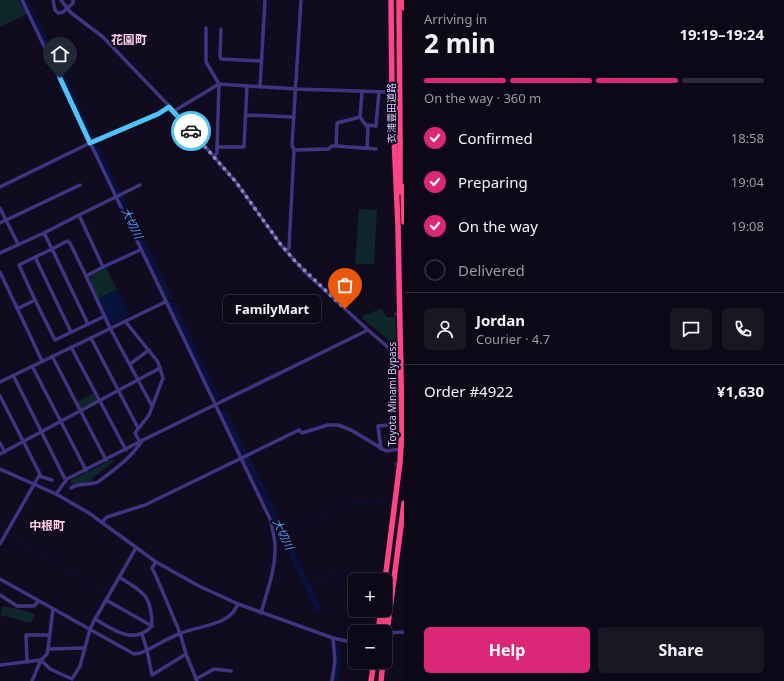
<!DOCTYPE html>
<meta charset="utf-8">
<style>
body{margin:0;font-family:"Noto Sans","Noto Sans JP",sans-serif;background:#1b1624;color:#f1f3f6;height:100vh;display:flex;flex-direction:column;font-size:15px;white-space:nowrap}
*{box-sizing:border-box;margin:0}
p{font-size:13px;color:#9a9aa1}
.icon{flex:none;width:22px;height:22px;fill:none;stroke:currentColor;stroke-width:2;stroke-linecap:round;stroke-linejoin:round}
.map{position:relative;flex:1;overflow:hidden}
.sheet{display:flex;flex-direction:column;background:#0d0817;width:380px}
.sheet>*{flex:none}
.fabs{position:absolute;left:348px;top:573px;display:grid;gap:8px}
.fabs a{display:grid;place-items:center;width:44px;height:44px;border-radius:6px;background:#0d0817;box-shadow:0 4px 16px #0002,0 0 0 1px #2d2936;font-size:20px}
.pin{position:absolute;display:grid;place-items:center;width:34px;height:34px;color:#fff;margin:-41px -17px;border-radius:50% 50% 50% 0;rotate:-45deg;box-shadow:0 0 4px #0007}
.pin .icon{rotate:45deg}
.courier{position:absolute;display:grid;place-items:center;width:40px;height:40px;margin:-20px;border:3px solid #4fc3f7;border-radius:50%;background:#fff;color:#222;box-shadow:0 1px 5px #0007}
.bubble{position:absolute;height:28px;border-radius:6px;background:#0d0817;box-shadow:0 4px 16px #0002,0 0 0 1px #2d2936;font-size:13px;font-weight:700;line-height:28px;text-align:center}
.overview em{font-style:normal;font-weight:700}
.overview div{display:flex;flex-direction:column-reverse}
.overview{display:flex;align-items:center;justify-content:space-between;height:68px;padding:0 20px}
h1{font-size:26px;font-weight:700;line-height:30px}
.bar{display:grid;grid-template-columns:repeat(4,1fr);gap:6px 4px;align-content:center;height:48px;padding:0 20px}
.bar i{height:5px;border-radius:3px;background:#2d2936}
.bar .active{background:#db2777}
.bar p{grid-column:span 4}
.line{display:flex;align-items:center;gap:10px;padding:0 20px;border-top:1px solid #2d2936}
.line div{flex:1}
.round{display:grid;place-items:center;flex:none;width:42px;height:42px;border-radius:6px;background:#1b1624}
ol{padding:0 20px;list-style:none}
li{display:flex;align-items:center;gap:12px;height:44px}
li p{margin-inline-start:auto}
li .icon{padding:4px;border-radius:50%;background:#db2777;color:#fff;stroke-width:4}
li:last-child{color:#9a9aa1}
li i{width:22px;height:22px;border:2px solid #2d2936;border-radius:50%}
.cta{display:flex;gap:8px;margin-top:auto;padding:8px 20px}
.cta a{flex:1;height:46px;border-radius:6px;background:#db2777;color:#fff;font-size:16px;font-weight:700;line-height:46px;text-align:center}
.cta a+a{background:#1b1624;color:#f1f3f6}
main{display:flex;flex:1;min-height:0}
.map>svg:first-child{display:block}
.green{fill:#0e272a}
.water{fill:#07133d}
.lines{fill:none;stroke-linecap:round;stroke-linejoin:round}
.stream{stroke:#07133d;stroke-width:1}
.river{stroke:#07133d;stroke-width:6}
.minor-tunnel{stroke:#2f2841;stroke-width:3.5;stroke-dasharray:3.5 2;stroke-linecap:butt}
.minor{stroke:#413481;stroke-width:3.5}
.highway{stroke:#ff4586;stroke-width:5.5}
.highway-bridge{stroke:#ff4586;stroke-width:5.5}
.done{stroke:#9287b1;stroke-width:4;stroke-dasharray:0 7.2}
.route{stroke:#4fc3f7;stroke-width:5}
.labels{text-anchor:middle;stroke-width:4;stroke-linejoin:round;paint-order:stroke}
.street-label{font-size:10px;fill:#d7caff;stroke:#110b1f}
.water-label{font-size:11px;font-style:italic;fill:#589cff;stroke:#110b1f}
.quarter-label{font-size:12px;font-weight:bold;fill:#ffcce6;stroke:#110b1f}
</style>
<main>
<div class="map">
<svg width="404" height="681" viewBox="0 0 404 681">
<rect width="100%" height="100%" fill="#110b1f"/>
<g class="green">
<path d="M0 0H19L27 14 0 27Z"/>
<path d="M359 209 377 210 374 264H355Z"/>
<path d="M106 268 117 289 98 299 89 278V276Z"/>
<path d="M380 309 382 310 387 317H395L397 343 395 344 390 341 362 318V316Z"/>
<path d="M94 393 97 400 96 401 81 408 77 402Z"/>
<path d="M113 459V462L92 478 93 483 73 484 71 482V480Z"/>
<path d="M3 606 27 611 35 615 31 623 0 615Z"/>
</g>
<path class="water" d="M117 289 130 315 112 324 109 323 98 299Z"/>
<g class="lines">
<g class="stream">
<path d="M269 29V0"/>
<path d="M64 497 80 487"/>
<path d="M375 503 389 502"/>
<path d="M342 508 351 503H372"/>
<path d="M0 531 4 533"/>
<path d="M9 535 59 565"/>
<path d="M284 536 338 509"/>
<path d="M63 567 81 577"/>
<path d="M85 579 103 591"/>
<path d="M308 587 340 571 343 603 355 604"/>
<path d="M398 604 404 603"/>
</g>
<g class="river">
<path d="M24 0 68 88 92 139"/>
<path d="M97 150 119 195"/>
<path d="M121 198 144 247"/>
<path d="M146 250 169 298"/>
<path d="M172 304 194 351"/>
<path d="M196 355 216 396"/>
<path d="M224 413 244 454"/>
<path d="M247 459 270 506"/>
<path d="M272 511 294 557"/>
<path d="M296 562 309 588"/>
<path d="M310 591 318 608"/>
<path d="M335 681 338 659 337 648"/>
</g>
<g class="minor-tunnel">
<path d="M394 314H404"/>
<path d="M394 464H404"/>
</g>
<g class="minor">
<path d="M22 0 271 521C272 529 275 538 275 546 276 569 267 591 261 613"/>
<path d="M53 0 55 10 58 13 63 12 73 3V0"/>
<path d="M61 0 70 12 103 37 174 111 236 182 281 245 305 272 368 330 404 361"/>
<path d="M206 28V62L219 84 217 147V153L214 156"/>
<path d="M221 29 220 56 221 59 261 61"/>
<path d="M260 87 265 0"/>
<path d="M362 92 360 117 368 128 367 148"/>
<path d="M174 111 219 84 296 89 387 92"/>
<path d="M246 115 294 117"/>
<path d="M367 125 376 126 379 92"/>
<path d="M336 146 337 123 360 117"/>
<path d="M217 147H244L247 86"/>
<path d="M294 150 328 149 332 146H336L376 149"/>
<path d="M0 187 90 143 158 114 169 107"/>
<path d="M0 208 18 244"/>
<path d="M79 215 140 185"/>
<path d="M0 223 80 185"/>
<path d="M286 251 289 248 294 150 292 145 301 0"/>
<path d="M0 253 44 233"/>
<path d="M35 257 71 332"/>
<path d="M103 267 140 250"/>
<path d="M0 272 42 361"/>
<path d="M86 276 110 328 152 406"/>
<path d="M35 300 55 340 105 316"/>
<path d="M17 309 35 300 19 265 52 249 44 233 79 215 103 267 86 276 70 243 67 241 52 249 88 324"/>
<path d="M125 321 158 362 163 378 149 415 135 433 140 442"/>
<path d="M91 338 138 428"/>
<path d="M71 347 126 450"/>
<path d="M52 356 106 460"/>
<path d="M130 364 149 350"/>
<path d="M32 366 86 470"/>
<path d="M13 375 65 479H67"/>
<path d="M0 382 165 302"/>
<path d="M0 396 40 474 0 544"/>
<path d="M0 443 5 452"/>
<path d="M381 449 378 426 387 425"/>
<path d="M0 454 160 368"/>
<path d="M0 469 56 494 89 513 156 562 199 586 238 604 333 638 355 643"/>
<path d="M39 476 52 480"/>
<path d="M71 488C79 482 89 486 98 482 114 470 131 458 142 441"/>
<path d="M56 494 67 479 143 440 368 330"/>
<path d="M102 522 107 517 145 505 299 430 302 433 328 425H338L351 430 386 451 401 449"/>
<path d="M156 562 152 568 156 576 180 633 186 654 197 681"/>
<path d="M0 579 134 654 141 653C154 647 166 639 179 634 198 625 229 627 238 604"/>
<path d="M0 595 17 606H34L39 601"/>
<path d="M106 600 152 626"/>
<path d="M95 619C113 629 133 646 152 626 152 595 143 592 119 577"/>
<path d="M387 633 404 632"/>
<path d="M142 634 147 650 152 675 186 654"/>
<path d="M48 649 85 648"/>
<path d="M41 660 50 669 72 679 80 666 90 629 95 619 136 548"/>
<path d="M27 662 26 635H50"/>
<path d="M0 665 41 660"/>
<path d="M196 679 214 669 231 671"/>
<path d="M32 681 41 660 47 654 48 649 53 609"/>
<path d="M332 681 335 661 333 638"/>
</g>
<g class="highway">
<path d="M404 0V8"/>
<path d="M400 143V192"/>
<path d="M403 187 404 222"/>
<path d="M385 580 400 462 402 430 398 226 392 92 391 0"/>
<path d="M378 632 381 610"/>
<path d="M382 632 386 605 390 592"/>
<path d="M385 647 404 503"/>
<path d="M371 681 374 662"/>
<path d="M381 681 383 662"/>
</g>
<path class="highway-bridge" d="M399 0 400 143"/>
</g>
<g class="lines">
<path class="done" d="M191 131 236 182 281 245 295 261 345 309"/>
<path class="route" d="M60 78 90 143 158 114 169 107 191 131"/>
</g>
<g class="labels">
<g class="street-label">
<text transform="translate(391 113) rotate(-90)" y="4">衣浦豊田道路</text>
<text transform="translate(392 394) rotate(-90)" y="4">Toyota Minami Bypass</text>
</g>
<g class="water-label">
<text transform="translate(132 223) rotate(64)" y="4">大切川</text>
<text transform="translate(283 534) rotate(64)" y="4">大切川</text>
</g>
<g class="quarter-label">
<text x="129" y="44">花園町</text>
<text x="47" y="530">中根町</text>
</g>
</g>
</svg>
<div class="fabs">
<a>+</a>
<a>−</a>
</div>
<div class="pin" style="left:345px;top:309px;background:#ea580c"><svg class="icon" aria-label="bag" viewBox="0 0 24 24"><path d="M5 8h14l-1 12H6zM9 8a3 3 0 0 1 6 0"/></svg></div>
<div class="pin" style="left:60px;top:78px;background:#1f2937"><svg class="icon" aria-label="home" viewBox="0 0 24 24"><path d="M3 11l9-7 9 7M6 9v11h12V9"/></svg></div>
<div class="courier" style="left:191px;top:131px"><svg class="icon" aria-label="car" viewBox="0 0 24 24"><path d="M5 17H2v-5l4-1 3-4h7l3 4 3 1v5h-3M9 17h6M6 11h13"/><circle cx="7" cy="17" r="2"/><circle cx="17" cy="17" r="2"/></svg></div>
<div class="bubble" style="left:223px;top:295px;width:98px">FamilyMart</div>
</div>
<section class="sheet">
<div class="overview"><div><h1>2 min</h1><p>Arriving in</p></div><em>19:19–19:24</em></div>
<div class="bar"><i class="active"></i><i class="active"></i><i class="active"></i><i></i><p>On the way · 360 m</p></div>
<ol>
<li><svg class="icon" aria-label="check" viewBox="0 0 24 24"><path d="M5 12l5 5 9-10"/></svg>Confirmed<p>18:58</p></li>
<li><svg class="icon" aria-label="check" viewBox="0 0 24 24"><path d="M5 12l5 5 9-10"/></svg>Preparing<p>19:04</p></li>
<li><svg class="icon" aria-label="check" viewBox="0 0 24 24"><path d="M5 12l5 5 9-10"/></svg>On the way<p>19:08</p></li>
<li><i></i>Delivered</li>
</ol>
<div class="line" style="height:72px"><a class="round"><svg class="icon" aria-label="person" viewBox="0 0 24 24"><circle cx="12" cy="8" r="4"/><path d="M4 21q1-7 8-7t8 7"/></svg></a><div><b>Jordan</b><p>Courier · 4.7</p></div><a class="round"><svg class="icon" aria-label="chat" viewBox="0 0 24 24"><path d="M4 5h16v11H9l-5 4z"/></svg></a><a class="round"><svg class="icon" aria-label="phone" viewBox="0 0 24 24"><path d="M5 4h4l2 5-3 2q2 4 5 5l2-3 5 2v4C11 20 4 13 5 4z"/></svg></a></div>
<div class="line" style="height:52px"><div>Order #4922</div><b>¥1,630</b></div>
<div class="cta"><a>Help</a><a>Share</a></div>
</section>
</main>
